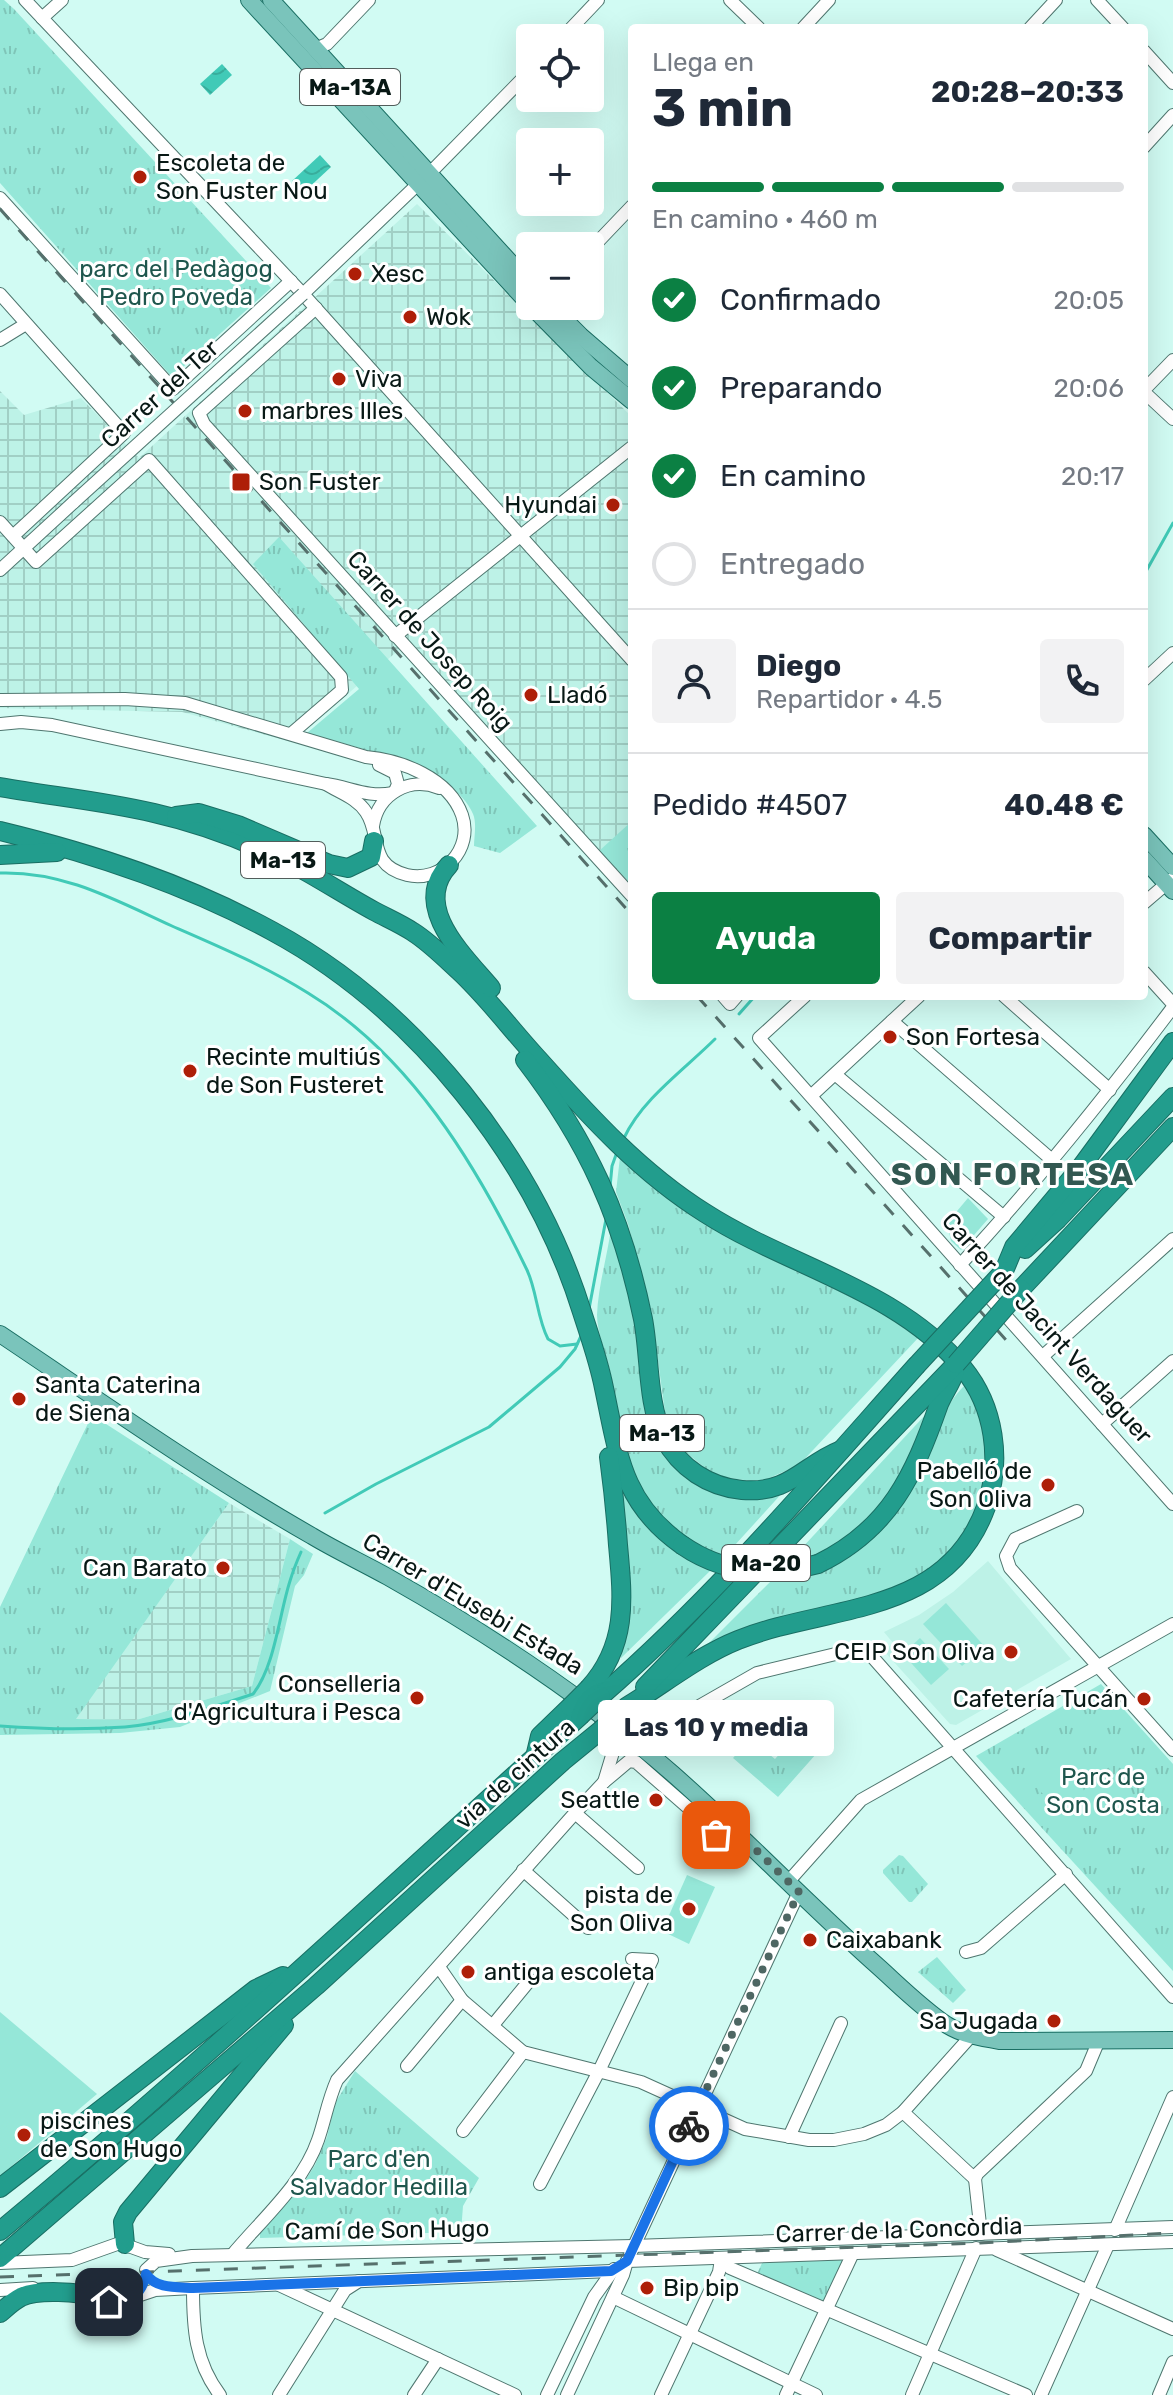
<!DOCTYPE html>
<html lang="es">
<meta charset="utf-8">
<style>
body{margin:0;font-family:Rubik,sans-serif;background:#f2f2f3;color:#1f2937;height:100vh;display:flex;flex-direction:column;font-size:30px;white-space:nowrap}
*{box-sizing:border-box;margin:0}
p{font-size:26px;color:#747a83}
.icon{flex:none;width:44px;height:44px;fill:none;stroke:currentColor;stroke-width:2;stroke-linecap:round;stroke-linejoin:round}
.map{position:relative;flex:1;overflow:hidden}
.details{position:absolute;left:628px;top:24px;width:520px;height:976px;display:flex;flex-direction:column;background:#fff;border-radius:8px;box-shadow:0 8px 32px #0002}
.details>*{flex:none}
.controls{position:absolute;left:516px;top:24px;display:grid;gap:16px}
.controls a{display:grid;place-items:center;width:88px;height:88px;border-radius:8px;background:#fff;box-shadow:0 8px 32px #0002;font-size:40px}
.pin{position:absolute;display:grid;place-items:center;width:68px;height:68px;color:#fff;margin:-34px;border-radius:16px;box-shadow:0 4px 12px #0006}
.courier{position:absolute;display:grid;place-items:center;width:80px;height:80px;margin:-40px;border:6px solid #1a73e8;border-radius:50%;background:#fff;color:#222;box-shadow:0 2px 10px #0007}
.bubble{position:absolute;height:56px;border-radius:8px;background:#fff;box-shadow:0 8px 32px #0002;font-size:26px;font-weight:700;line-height:56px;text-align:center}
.head em{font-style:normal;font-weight:700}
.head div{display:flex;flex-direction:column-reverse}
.head{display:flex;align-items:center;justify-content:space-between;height:136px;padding:0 24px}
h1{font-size:52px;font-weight:700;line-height:60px}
.bar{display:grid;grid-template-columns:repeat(4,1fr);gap:12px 8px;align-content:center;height:96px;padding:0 24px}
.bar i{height:10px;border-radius:6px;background:#e0e1e3}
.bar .active{background:#0b8043}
.bar p{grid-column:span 4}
.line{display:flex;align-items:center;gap:20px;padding:0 24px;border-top:2px solid #e0e1e3}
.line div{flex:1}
.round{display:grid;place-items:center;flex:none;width:84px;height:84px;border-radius:8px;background:#f2f2f3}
ol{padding:0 24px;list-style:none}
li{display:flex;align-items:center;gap:24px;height:88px}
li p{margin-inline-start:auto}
li .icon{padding:8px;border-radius:50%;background:#0b8043;color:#fff;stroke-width:4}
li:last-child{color:#747a83}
li i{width:44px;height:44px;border:4px solid #e0e1e3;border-radius:50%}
.action{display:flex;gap:16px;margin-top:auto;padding:16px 24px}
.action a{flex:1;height:92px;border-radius:8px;background:#0b8043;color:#fff;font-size:32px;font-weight:700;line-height:92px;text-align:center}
.action a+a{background:#f2f2f3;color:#1f2937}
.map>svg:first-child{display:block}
.built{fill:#bdf2e7}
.industrial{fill:url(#industrial-grid)}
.grass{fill:url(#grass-tufts)}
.garden{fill:#95e7d8}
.water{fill:url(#water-waves)}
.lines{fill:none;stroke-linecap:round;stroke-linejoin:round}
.stream{stroke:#41cab7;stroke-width:3}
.minor-casing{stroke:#4f766f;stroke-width:14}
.major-casing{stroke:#196e63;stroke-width:18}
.highway-casing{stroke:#196e63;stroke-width:20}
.minor{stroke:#fff;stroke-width:12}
.major{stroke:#7ac4bb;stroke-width:16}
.highway{stroke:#229d8d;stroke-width:18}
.rail{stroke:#56706c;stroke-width:3;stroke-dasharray:14 14;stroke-linecap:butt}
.minor-bridge-casing{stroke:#4f766f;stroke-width:14;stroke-linecap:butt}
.highway-bridge-casing{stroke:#196e63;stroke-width:20;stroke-linecap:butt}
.minor-bridge{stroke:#fff;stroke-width:12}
.highway-bridge{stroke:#229d8d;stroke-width:18}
.done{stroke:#4e6763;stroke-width:8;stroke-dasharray:0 14.4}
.route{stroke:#1a73e8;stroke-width:10}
.poi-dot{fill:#ae1f08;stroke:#fff;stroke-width:3}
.labels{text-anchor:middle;stroke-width:6;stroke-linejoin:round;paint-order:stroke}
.shield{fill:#fff;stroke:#525d5b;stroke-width:2}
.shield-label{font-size:22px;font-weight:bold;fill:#081815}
.poi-label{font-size:24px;fill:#081815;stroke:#fff;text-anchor:start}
.park-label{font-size:24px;fill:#1e564d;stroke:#fff}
.street-label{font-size:24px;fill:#081815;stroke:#fff}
.district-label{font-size:32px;font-weight:bold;letter-spacing:2px;fill:#325851;stroke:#fff}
</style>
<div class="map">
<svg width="1173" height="2395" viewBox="0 0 1173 2395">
<defs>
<pattern id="industrial-grid" width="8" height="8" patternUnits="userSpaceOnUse" patternTransform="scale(2)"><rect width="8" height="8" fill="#bdf2e7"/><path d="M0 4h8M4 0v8" fill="none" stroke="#a1cfc5"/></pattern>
<pattern id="grass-tufts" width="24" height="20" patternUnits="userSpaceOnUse" patternTransform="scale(2)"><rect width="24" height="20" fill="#95e7d8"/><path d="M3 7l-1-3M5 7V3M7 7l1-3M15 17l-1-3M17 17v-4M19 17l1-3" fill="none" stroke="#7fc5b8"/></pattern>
<pattern id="water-waves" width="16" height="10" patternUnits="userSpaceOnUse" patternTransform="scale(2)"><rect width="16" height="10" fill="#41cab7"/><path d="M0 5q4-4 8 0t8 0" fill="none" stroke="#38ad9c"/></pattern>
</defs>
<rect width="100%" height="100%" fill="#d1fbf3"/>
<path class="built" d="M988 1561 1071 1659 956 1725 950 1724 884 1651 893 1643 884 1632 919 1615 953 1592Z"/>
<g class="industrial">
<path d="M417 204 632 417V905L401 648 292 742 182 712 0 708V391L24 415 81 398 139 458Z"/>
<path d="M229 1503 290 1539 252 1686 136 1720 75 1719Z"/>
</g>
<g class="grass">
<path d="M0 0H4L14 9 271 288 172 377 0 183Z"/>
<path d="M279 537 537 826 500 853 474 846C474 837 477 823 473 814 454 767 352 747 307 733L359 689 253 564Z"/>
<path d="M632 821V885L599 851Z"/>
<path d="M620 1157 732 1239 894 1318 919 1337 799 1465 767 1479 751 1481 723 1477 709 1471 684 1451 669 1426 665 1412 651 1310 628 1224 616 1192Z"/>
<path d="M611 1229 675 1466 784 1491 725 1556C635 1527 626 1456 611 1375 607 1356 597 1333 597 1315 598 1287 607 1257 611 1229Z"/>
<path d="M966 1384C970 1393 976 1402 980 1412 998 1463 979 1526 940 1561 922 1578 896 1587 873 1594V1598L707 1645 771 1581C841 1582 895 1524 925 1465 941 1433 938 1411 966 1384Z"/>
<path d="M927 1413 897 1487 853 1534 815 1557 788 1563Z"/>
<path d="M92 1415 229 1503 76 1719 136 1720 252 1686 290 1539 313 1554 304 1575 295 1586 270 1691 180 1727 120 1733 0 1735V1607Z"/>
<path d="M622 1493C646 1528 672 1553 711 1570L621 1658Z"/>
<path d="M1101 1684 1173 1764V1971L976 1756Z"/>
<path d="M803 1728 824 1745 778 1797 733 1758 750 1739 775 1759Z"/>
<path d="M899 1855 903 1856 928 1884 912 1902H909L883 1873V1870Z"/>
<path d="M937 1957 966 1990 953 2003 918 1972Z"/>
<path d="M355 2071 479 2178 463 2206 461 2232 260 2238V2232L301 2187 315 2165 327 2137 335 2103Z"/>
<path d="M844 2259 824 2302 757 2274 763 2261Z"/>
</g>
<g class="garden">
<path d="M968 1198 988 1219 961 1250 951 1241 947 1223Z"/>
<path d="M946 1603 985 1647 962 1666 923 1624Z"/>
<path d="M920 1638 949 1669 931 1685 903 1654Z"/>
<path d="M1070 1748 1088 1766 1052 1803 1034 1785Z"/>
<path d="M1097 1777 1116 1796 1080 1832 1061 1813Z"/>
<path d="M687 1875 715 1887 689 1944 662 1931Z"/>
<path d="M0 2012 97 2094 0 2176Z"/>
</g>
<g class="water">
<path d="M222 64 232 75 210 95 200 84Z"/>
<path d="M320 155 331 167 303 193 292 181Z"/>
</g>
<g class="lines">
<g class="stream">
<path d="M1144 575 1173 523"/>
<path d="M0 873C64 871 115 900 172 926 218 946 265 966 308 993 410 1055 476 1164 527 1270 537 1291 537 1318 548 1339L560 1346 577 1344"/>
<path d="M739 1014 755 996"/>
<path d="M624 1138C642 1099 685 1069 715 1039"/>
<path d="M610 1187 612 1166 617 1152"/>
<path d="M589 1309 606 1219"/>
<path d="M325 1513 376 1484 489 1427 560 1367 575 1349 581 1336"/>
<path d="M0 1726C41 1729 84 1730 125 1727 169 1723 212 1707 253 1694 275 1666 279 1615 290 1581 293 1571 297 1561 301 1552"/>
</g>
<g class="minor-casing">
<g id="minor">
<path d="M25 0 303 294 632 660"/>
<path d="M730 0 759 28"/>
<path d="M1097 0 1123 28"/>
<path d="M42 18 62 0"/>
<path d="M803 28 829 0"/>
<path d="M1030 28 1056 0"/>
<path d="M562 38 598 0"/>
<path d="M315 49 327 44 369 0"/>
<path d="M1144 51 1173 83"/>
<path d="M1144 147 1173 115"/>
<path d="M429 174 530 71"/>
<path d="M0 198 173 389 291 281"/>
<path d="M590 250 632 206"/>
<path d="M0 294 124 433 13 536"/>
<path d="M303 294 418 184"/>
<path d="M316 308 199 413 204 424 632 896"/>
<path d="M0 340 26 324"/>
<path d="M1144 390 1173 360"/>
<path d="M1144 392 1173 419"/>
<path d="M0 522 36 562 149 460 341 677 342 690 292 733"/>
<path d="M0 570 74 502"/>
<path d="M395 636 632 447"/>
<path d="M1144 680 1173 653"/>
<path d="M0 700 125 699 185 703 366 757C401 760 449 778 462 815 474 849 442 883 407 875 367 865 382 835 366 812 357 798 340 793 326 784"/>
<path d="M0 724 21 722 52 725 326 784C349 787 369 798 392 793"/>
<path d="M379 765 395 773 398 784 395 791"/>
<path d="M373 826C378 794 409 776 439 788"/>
<path d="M1144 903 1173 878"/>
<path d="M1144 972 1173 1004"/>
<path d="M723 996 730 1004 737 996"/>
<path d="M805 996 759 1038 1173 1504"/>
<path d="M1004 996 1110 1090"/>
<path d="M892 1021 1052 1160"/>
<path d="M836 1075 1004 1217"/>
<path d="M812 1095 919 996"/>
<path d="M960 1265C1036 1183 1106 1096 1173 1007"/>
<path d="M1043 1356 1173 1239"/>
<path d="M1102 1424 1173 1361"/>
<path d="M1077 1511 1015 1539 1006 1556 1010 1568 1173 1750"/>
<path d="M640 1725 675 1707 694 1709 757 1673 848 1651 868 1652 1173 1997"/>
<path d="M604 1782 614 1749"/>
<path d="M575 1813 638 1868"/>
<path d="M523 1870 588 1928"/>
<path d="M788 1882 861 1800 1173 1624"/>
<path d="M966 1952 981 1948 1066 1874"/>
<path d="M439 1967 462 2000 523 2052 641 2082 745 2129 809 2140H834L864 2134 886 2125 903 2112 971 2036"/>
<path d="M493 2025 530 1980"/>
<path d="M407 2066 462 2000"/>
<path d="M903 2112 975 2179"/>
<path d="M463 2131 523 2052"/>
<path d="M789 2137 841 2023"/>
<path d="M540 2184 599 2071 652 1960 632 1959"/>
<path d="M1115 2230 1173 2097"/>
<path d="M981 2234 975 2179 977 2174 1086 2071 1099 2040"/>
<path d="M997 2250 1173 2329"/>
<path d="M232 2255C262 2219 303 2184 318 2140 325 2120 328 2100 337 2080L575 1813 604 1782 629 1761 636 1762 733 1847 751 1845"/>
<path d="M721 2259 730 2268 1026 2395"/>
<path d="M627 2261 1173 2242"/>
<path d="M0 2263 72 2260 120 2243 145 2252 169 2254"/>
<path d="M146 2270 156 2261 192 2256 633 2246 1173 2227"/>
<path d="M279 2285 515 2395"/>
<path d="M193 2288C193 2328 195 2362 220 2395"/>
<path d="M0 2290 33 2288"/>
<path d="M90 2294 116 2303 155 2290 193 2288 611 2271"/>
<path d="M613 2297 816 2395"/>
<path d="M279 2395 345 2290 359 2281"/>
<path d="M414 2395 438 2359"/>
<path d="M547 2395 594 2297 614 2269"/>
<path d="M567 2395 623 2275 627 2261 799 1892"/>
<path d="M661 2395 719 2272 721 2259"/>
<path d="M786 2395 853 2253"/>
<path d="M912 2395 976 2248"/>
<path d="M1041 2395 1108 2245"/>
<path d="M1159 2395 1173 2362"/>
</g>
</g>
<g class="major-casing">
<g id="major">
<path d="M249 0 530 305"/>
<path d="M271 0 530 284"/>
<path d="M531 306 591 367 632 401"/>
<path d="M551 306 581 336 632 380"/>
<path d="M1144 835 1173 867"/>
<path d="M1144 859 1173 891"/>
<path d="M0 1334C103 1403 205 1475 312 1536 337 1551 363 1563 388 1577 489 1634 586 1698 673 1774 741 1834 804 1900 872 1961 896 1982 920 2007 947 2025 963 2035 981 2038 1000 2041L1173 2040"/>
</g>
</g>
<g class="highway-casing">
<g id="highway">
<path d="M0 787C51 796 104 801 154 813 207 825 260 846 307 872 330 885 352 899 374 911 387 918 401 924 413 932 429 942 445 958 459 971 489 999 512 1031 540 1061 590 1117 641 1173 705 1213 789 1267 897 1289 963 1368 995 1407 1002 1461 986 1507 946 1618 827 1604 738 1640 698 1656 663 1685 626 1707"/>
<path d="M176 816 199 813 238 825 329 864 348 868 371 857 374 841"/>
<path d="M0 831C95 854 186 884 272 931 415 1008 534 1158 582 1312 590 1337 599 1362 604 1388 618 1454 622 1503 682 1545"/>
<path d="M0 855 57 852"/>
<path d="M449 865C410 906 464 956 491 988"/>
<path d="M525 1060C588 1142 622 1217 643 1319 650 1355 647 1405 664 1438 680 1468 709 1487 742 1490 790 1494 803 1465 841 1450"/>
<path d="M1025 1249 1058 1219 1173 1097"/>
<path d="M1004 1271 1014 1247 1081 1167 1173 1042"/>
<path d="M1021 1289 1173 1127"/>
<path d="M818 1564C890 1529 914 1475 939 1404 944 1392 951 1384 955 1371"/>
<path d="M645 1687 956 1364"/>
<path d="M589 1688C628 1645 623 1599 618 1545 616 1516 613 1487 609 1457"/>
<path d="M601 1696C716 1596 815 1479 916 1366"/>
<path d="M536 1753 540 1736 570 1707"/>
<path d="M0 2188 256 1989 283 1976"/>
<path d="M0 2231C199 2066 388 1889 580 1716"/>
<path d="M125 2244 123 2222 128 2212 284 2025"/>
<path d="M0 2258 316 1986 563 1761 601 1730"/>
<path d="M0 2313C6 2308 13 2301 21 2297 38 2289 79 2292 97 2297"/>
</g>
</g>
<use href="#minor" class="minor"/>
<use href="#major" class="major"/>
<use href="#highway" class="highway"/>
<g class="rail">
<path d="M0 209 632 915"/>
<path d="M697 996 1007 1341"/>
<path d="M0 2277 978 2243 1173 2233"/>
</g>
<g class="minor-bridge-casing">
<g id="minor-bridge">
<path d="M74 502 303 294"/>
<path d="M614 1749 640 1725"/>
</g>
</g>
<g class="highway-bridge-casing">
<g id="highway-bridge">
<path d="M956 1364 1021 1289"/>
<path d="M916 1366 1004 1271"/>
<path d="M682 1545C724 1574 769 1577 818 1564"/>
<path d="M570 1707 589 1688"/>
<path d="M580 1716 601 1696"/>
<path d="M601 1730 620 1712"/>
</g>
</g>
<use href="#minor-bridge" class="minor-bridge"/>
<use href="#highway-bridge" class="highway-bridge"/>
</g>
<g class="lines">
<path class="done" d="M689 2126 799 1892 751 1845 733 1847 716 1835"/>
<path class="route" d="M109 2302C130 2304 142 2294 146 2274 156 2289 176 2287 193 2288L611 2271 627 2261 689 2126"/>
</g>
<g class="poi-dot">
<circle cx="140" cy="177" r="8"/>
<circle cx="355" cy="274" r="8"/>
<circle cx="410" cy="317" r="8"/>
<circle cx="339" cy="379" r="8"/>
<circle cx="245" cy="411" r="8"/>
<rect x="231" y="472" width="20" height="20" rx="4"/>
<circle cx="613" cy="505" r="8"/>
<circle cx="531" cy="695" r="8"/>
<circle cx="890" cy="1037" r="8"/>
<circle cx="190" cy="1071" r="8"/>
<circle cx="19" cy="1399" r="8"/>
<circle cx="1048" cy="1485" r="8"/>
<circle cx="223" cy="1568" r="8"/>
<circle cx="1011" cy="1652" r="8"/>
<circle cx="417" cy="1698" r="8"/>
<circle cx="1144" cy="1699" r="8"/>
<circle cx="656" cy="1800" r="8"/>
<circle cx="689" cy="1909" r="8"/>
<circle cx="810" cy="1940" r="8"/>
<circle cx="468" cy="1972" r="8"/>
<circle cx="1054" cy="2021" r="8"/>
<circle cx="24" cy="2135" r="8"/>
<circle cx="647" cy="2288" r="8"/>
</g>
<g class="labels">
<g class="shield">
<rect x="300" y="69" width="100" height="36" rx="6"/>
<rect x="241" y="842" width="84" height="36" rx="6"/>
<rect x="620" y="1415" width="84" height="36" rx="6"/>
<rect x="722" y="1545" width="88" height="36" rx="6"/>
</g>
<g class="shield-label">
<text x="350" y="95">Ma-13A</text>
<text x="283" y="868">Ma-13</text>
<text x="662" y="1441">Ma-13</text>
<text x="766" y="1571">Ma-20</text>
</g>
<g class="poi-label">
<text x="156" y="171">Escoleta de<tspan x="156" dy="28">Son Fuster Nou</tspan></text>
<text x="371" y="282">Xesc</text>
<text x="426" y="325">Wok</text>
<text x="355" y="387">Viva</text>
<text x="261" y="419">marbres Illes</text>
<text x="259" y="490">Son Fuster</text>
<text x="597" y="513" text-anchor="end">Hyundai</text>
<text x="547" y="703">Lladó</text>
<text x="906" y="1045">Son Fortesa</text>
<text x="206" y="1065">Recinte multiús<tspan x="206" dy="28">de Son Fusteret</tspan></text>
<text x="35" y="1393">Santa Caterina<tspan x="35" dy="28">de Siena</tspan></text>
<text x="1032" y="1479" text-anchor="end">Pabelló de<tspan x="1032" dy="28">Son Oliva</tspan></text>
<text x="207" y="1576" text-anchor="end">Can Barato</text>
<text x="995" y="1660" text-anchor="end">CEIP Son Oliva</text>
<text x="401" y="1692" text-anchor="end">Conselleria<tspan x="401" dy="28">d'Agricultura i Pesca</tspan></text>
<text x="1128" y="1707" text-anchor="end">Cafetería Tucán</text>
<text x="640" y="1808" text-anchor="end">Seattle</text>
<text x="673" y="1903" text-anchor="end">pista de<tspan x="673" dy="28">Son Oliva</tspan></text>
<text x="826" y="1948">Caixabank</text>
<text x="484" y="1980">antiga escoleta</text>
<text x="1038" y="2029" text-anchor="end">Sa Jugada</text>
<text x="40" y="2129">piscines<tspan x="40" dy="28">de Son Hugo</tspan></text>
<text x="663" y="2296">Bip bip</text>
</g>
<g class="park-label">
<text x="176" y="277">parc del Pedàgog<tspan x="176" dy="28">Pedro Poveda</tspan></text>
<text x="1103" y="1785">Parc de<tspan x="1103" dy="28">Son Costa</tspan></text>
<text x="379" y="2167">Parc d'en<tspan x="379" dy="28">Salvador Hedilla</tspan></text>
</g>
<g class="street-label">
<text transform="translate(160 394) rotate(-42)" y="8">Carrer del Ter</text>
<text transform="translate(430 641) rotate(48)" y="8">Carrer de Josep Roig</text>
<text transform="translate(1047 1328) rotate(48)" y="8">Carrer de Jacint Verdaguer</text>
<text transform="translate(473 1604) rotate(31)" y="8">Carrer d'Eusebi Estada</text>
<text transform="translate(515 1774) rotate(-42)" y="8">via de cintura</text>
<text transform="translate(387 2230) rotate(-1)" y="8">Camí de Son Hugo</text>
<text transform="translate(899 2230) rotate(-2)" y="8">Carrer de la Concòrdia</text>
</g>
<g class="district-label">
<text x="1013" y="1185">SON FORTESA</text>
</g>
</g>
</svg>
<div class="controls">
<a><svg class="icon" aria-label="locate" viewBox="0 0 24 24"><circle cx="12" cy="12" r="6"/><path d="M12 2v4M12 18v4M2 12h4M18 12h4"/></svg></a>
<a>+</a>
<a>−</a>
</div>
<div class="pin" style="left:716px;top:1835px;background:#ea580c"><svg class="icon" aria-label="bag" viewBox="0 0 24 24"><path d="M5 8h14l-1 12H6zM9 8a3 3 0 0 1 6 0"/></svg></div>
<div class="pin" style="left:109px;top:2302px;background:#1f2937"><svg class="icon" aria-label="home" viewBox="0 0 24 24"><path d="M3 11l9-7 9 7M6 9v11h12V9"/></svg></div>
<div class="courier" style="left:689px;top:2126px"><svg class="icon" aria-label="bike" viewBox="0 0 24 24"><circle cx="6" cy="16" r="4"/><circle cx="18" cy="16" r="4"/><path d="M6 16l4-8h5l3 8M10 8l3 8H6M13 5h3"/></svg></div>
<div class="bubble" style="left:598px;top:1700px;width:236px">Las 10 y media</div>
<section class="details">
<div class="head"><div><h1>3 min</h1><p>Llega en</p></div><em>20:28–20:33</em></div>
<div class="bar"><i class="active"></i><i class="active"></i><i class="active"></i><i></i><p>En camino · 460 m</p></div>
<ol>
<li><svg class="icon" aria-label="check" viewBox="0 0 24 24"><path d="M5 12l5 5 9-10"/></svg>Confirmado<p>20:05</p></li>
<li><svg class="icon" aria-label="check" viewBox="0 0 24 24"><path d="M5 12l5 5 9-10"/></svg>Preparando<p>20:06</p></li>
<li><svg class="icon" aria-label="check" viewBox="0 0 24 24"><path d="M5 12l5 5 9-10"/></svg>En camino<p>20:17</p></li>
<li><i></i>Entregado</li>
</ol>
<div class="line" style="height:144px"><a class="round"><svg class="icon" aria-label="person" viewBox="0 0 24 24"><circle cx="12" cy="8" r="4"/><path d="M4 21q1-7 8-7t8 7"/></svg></a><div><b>Diego</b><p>Repartidor · 4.5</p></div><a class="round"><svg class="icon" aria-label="phone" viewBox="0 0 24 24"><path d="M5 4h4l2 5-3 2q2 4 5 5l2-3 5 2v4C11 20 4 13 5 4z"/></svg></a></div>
<div class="line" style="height:104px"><div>Pedido #4507</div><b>40.48 €</b></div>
<div class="action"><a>Ayuda</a><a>Compartir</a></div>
</section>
</div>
